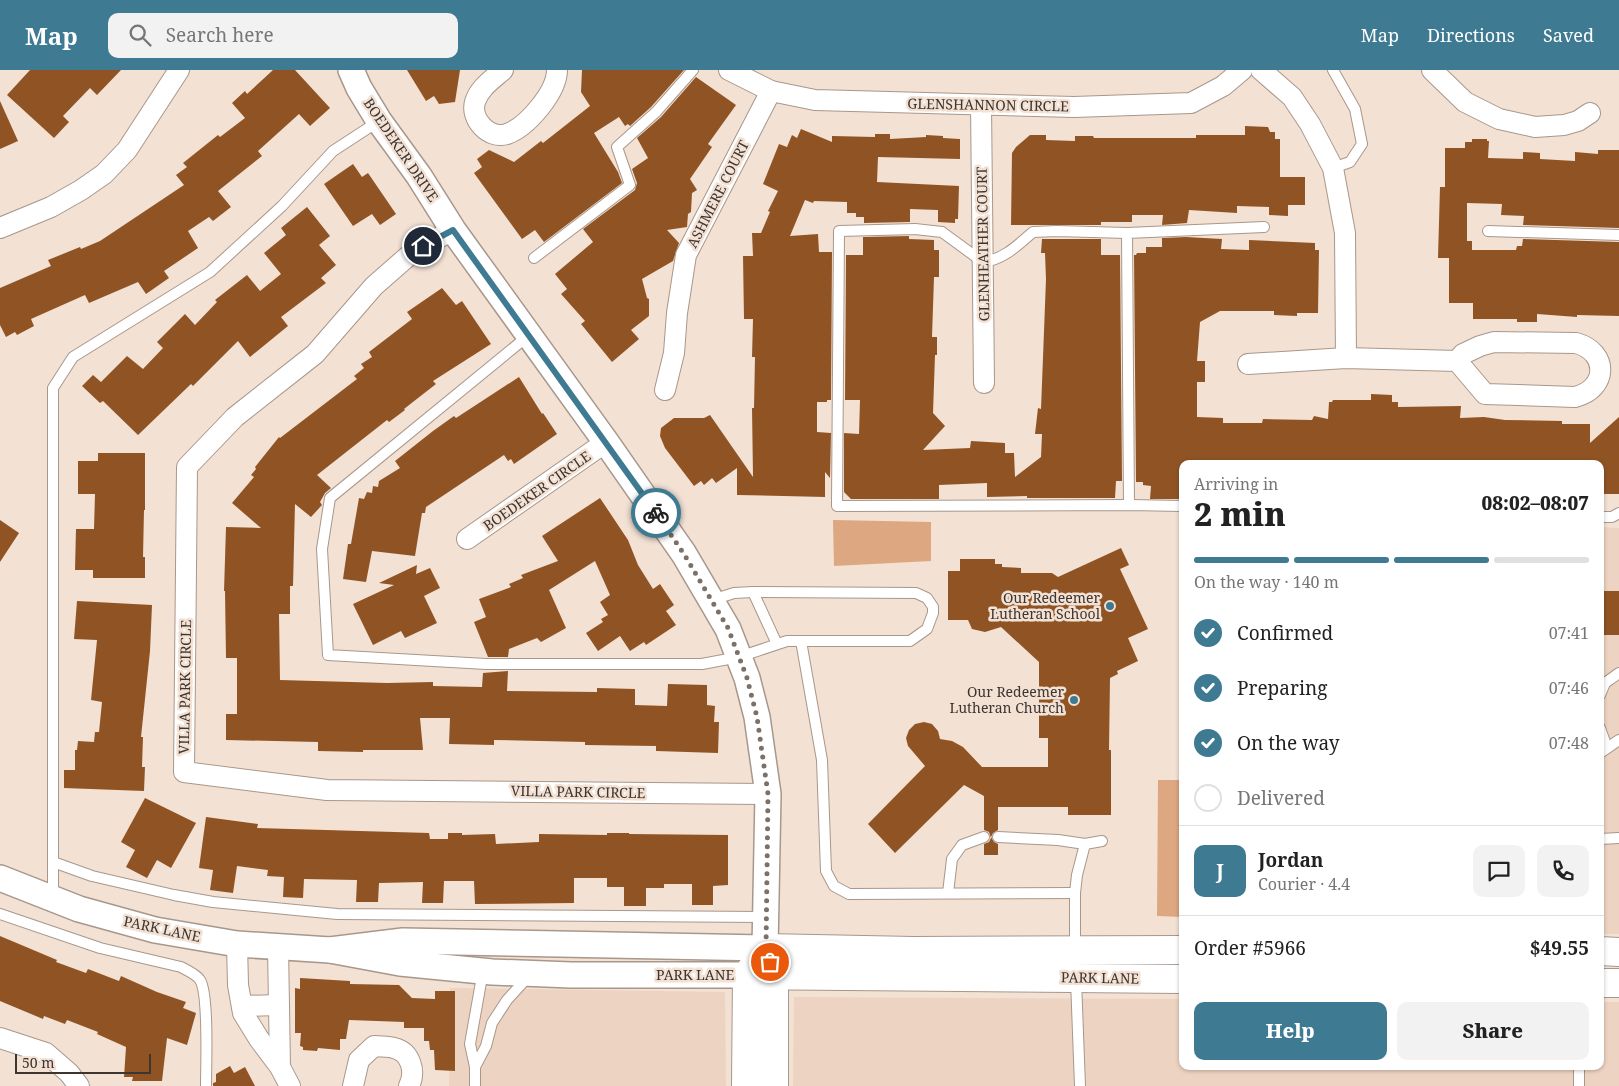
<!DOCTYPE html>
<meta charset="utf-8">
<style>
body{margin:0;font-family:"Noto Serif",serif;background:#f2f2f2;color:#222;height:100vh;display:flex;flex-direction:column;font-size:19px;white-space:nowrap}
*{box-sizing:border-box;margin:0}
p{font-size:16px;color:#767676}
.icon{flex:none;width:28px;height:28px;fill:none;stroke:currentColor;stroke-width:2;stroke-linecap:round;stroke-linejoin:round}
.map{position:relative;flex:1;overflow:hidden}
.details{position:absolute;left:1179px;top:390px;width:425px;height:610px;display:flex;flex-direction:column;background:#fff;border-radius:10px;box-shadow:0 1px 4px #0004}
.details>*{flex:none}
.scale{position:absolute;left:15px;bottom:12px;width:136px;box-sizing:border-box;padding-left:5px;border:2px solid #3c3530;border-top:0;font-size:14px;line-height:18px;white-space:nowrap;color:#3c3530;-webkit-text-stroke:4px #f3e1d4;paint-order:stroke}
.pin{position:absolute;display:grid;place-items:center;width:42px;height:42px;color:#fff;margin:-21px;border:2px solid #fff;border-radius:50%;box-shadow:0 1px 5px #0007}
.courier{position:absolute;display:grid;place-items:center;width:50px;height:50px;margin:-25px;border:4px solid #3e7a91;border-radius:50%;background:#fff;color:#222;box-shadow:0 1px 6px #0007}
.overview em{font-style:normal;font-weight:800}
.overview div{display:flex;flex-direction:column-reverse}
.overview{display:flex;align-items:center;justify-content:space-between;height:85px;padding:0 15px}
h1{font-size:32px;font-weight:800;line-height:38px}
.bar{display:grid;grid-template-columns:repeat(4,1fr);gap:8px 5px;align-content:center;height:60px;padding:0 15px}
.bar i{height:6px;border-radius:4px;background:#e0e0e0}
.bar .selected{background:#3e7a91}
.bar p{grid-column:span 4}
.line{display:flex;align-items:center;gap:12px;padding:0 15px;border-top:1px solid #e0e0e0}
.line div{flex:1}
.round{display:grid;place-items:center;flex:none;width:52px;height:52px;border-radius:10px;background:#f2f2f2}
ol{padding:0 15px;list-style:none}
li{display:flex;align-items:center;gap:15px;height:55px}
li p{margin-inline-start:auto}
li .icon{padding:5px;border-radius:50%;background:#3e7a91;color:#fff;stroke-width:4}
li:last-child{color:#767676}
li i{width:28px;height:28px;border:2px solid #e0e0e0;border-radius:50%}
.cta{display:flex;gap:10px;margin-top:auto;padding:10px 15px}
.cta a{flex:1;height:58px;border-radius:10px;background:#3e7a91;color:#fff;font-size:20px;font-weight:800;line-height:58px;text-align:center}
.cta a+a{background:#f2f2f2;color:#222}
header{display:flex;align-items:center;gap:30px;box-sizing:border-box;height:70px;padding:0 25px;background:#3e7a91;color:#fff}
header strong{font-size:24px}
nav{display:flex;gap:28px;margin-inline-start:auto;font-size:18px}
.search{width:350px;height:45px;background:#f2f2f2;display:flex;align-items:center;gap:12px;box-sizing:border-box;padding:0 18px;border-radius:10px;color:#767676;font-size:19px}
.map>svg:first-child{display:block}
.built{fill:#edd3c2}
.green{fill:#dda781}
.building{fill:#905424}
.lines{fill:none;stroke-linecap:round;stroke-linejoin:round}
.service-casing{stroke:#a8978b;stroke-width:12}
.minor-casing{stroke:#a8978b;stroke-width:22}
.tertiary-casing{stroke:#a8978b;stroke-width:28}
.secondary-casing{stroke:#a8978b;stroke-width:30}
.service{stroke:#fff;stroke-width:10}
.minor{stroke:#fff;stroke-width:20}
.tertiary{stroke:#fff;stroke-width:25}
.secondary{stroke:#fff;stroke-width:28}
.done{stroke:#7c7169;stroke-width:5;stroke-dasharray:0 9}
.route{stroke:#3e7a91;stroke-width:6}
.poi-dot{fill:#3e7a91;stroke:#f3e1d4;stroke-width:2}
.labels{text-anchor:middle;stroke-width:5;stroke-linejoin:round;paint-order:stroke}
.street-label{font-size:14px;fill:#3c3530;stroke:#f3e1d4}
.poi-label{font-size:14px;fill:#3c3530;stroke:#f3e1d4;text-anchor:end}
</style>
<header>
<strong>Map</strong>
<div class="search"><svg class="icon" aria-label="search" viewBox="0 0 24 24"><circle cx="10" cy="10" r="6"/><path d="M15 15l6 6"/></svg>Search here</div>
<nav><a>Map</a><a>Directions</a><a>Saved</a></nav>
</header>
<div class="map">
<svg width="1619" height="1016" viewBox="0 0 1619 1016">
<rect width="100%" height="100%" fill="#f3e1d4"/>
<g class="built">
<path d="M1600 457 1619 458V864H1600Z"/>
<path d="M450 918 725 922 726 1016H449Z"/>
<path d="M794 927 1182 929V996H1600V932H1619V1016H793Z"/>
</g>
<g class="green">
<path d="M833 450 931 452V491L834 496Z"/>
<path d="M1158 710H1182V847L1157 846Z"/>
</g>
<g class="building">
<path d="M30 0H121L97 25 90 18 63 46 69 52 54 68 7 25Z"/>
<path d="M273 0H295L330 38 310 56 299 44 258 81 262 86 218 121 231 137 213 151 209 147 188 161 198 178 164 201 169 208 146 224 138 212 89 233 85 225 31 249 34 256 17 265 15 262 6 267 0 255V218L51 196 48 190 80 177 81 179 100 171 184 115 176 105 187 97 183 93 218 65 220 67 245 48 232 33 245 21 247 24Z"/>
<path d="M407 0H460L455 32 439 34 434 26 426 31Z"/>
<path d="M582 0H684L651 37 630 56 628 54 625 56 619 47 594 63 618 102 622 113 544 172 535 160 522 169 474 103 482 97 477 89 489 80 514 92 541 71 543 73 590 36 581 22Z"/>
<path d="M696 7 736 35 708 74 712 77 690 109 697 120 692 123 691 142 688 144 687 157 667 160 679 173 673 191 642 209 647 228 649 229V246L631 260 639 269 612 292 581 254 585 251 561 224 567 219 555 204 593 172 583 159 635 120 637 113 632 99 648 88 637 68 661 47Z"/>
<path d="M0 31 18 71 0 79Z"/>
<path d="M1245 56 1268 57 1270 62H1275V69H1280V107H1305V135H1288V146L1269 145V137L1237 136V143L1189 140 1187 153 1162 155 1163 145H1132V152H1101V155H1011L1012 83 1016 77 1030 65H1046V70L1075 71V66H1093L1094 68H1196V65H1245Z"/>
<path d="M801 59 832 72V66L875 67V64H890V69L926 67V65L943 66V68L960 69V89L878 87 877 112 959 116 958 149H955V153L938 152V140L910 139V152L864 153V147H856V143H847V132L814 131 813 133 805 130 790 166 818 164 819 182H832L831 330H827V332H817V362L831 363 830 408 825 402V427L737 425V398L716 413 712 408 704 415 701 411 694 416 665 378 660 366 661 358 674 348H704L710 345 753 407 752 338H754L755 287H752L753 249H744L743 186H753L752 163H761L770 142 768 141 778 121 763 114 779 74 787 77 792 65 797 68Z"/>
<path d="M1472 69H1487V71H1489L1488 88 1523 89V82L1540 83V89L1575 91V82L1598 84V80H1619V158L1523 155 1524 146 1501 145 1502 134 1467 133V171H1472V180H1516L1517 176H1522L1523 169 1619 172V246L1577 245V247L1537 244V252H1517V249H1473V233H1449V188H1438L1440 117H1445V78H1465V72H1472Z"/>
<path d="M353 94 362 107 368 103 396 144 380 155 372 144 353 156 324 114Z"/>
<path d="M307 137 330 166 319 175 336 195 321 208 326 213 281 247 288 256 250 287 238 271 193 316 191 314 138 365 103 331 100 333 82 316 93 305 101 312 127 286 143 299 163 278 157 272 185 244 195 255 217 232 215 230 247 205 260 221 281 204 264 183 286 165 281 158Z"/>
<path d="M909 166V169L934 170V180H939V207H934L932 267H937V285H935L933 343 945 356 923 380 970 378 971 371 1005 373V383H1014L1015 407 1041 387 1042 364H1035L1038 338 1041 339 1046 209 1045 183H1041L1042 169H1101V185H1120L1122 411H1116L1115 428H1027V426L987 427V413L939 415V429H851L844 422V363L859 364 860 330H845L846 185H863V167Z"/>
<path d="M1186 167 1222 169 1221 179 1249 180V170L1315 173V180H1319L1318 243H1297V246L1274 245V241H1220L1200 252 1197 291H1205V312H1197V347L1223 348V353H1262L1263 349 1312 350 1314 346 1328 349 1329 332H1332L1333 330H1371V324L1392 325V332H1398V337L1461 336 1460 348 1484 347 1505 350 1562 351V354H1590V373L1619 347V424H1600V394H1182V429H1150L1151 416 1143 415V412H1136L1134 185H1136L1137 183H1146V177H1162V168Z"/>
<path d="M442 218 456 235 462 231 491 274 433 311 436 314 404 339 405 340 389 352 387 350 317 405 331 418 325 423 320 432 322 435 311 447 295 434 293 516H290V544H279L280 610 387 613 433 612V616L482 617 483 603 508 601 507 621 597 622V618L635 619V635L667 636 668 614 707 615V635L715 636 714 652H719L718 683 656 681V676L585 675V672L494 670V675L449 674 450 648H420L423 680H363V682L318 681V672L226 670V644H237V588H226L225 521H224L226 457 261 458 232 433 254 407 251 405 256 399 255 397 279 367 280 368 357 309 354 306 364 298 361 294 372 287 369 282 412 249 407 242Z"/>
<path d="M519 307 542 344 543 343 557 364 514 394 511 389 508 391 504 385 426 437 425 443H422L415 486 372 481 366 512 343 509 348 474H351L359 428 364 429 367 422 372 423 373 416 378 417 379 411 400 398 395 391 433 361 454 346 456 348Z"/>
<path d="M98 383H145V440H144L143 487H145V508H93V500H75L76 459H94L95 424H78V391H98Z"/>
<path d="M600 428 628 470 638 495 653 519 660 514 674 535 666 541 676 555 646 575 644 572 630 581 620 566 598 581 586 563 603 552 601 549 608 545 600 532 610 525 595 491 549 520 566 558 541 572 537 568 509 579 508 587H488L474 552 486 547 479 529 511 517 509 514 523 508 521 505 558 491 542 466Z"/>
<path d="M0 450 19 463 0 492Z"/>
<path d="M1121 478 1129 495 1120 499 1148 559 1128 568 1138 591 1117 601 1118 604 1110 608 1109 680H1111V745H1068V737H998V760L993 763 991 767 994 772 998 774V785H984V774L989 772 991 768 989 762 984 760V726L964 715 895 783 868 754 925 696 908 676 906 668 909 660 915 654 924 652 932 654 938 661 940 669 952 671 963 677 982 697H1048V668H1039V592L1001 557 985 562 972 559 968 550H948V501H960V489H995V494H1002V497L1021 498V503H1052L1058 507Z"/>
<path d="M417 495 416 504 430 498 440 518 424 526 437 553 405 568 401 561 373 575 353 534 394 515 379 513Z"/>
<rect x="1600" y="521" width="19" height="44"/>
<path d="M77 531 152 535 150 581 141 667H143L142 697H145L144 721 64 718V700H75V680H77L78 671 94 672 95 662H99L102 632 91 630 97 570 74 569Z"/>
<path d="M145 728 196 753 171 798 157 790 147 808 126 797 135 780 121 772Z"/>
<path d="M206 747 258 754 257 758 429 763 430 769H448V763H462V765L495 764 496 774 539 772V764L607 765V763H629V764L728 765V815L713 816V835H692V814H664V818H646V836H624V817H607V808H574V833L475 834 474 811H444L443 833H422L423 812 379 813 378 832H356L357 810 304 809 303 828 283 827 284 807 267 806 268 800 237 796 233 823 210 820 213 800 199 798Z"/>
<path d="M0 866 57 890 56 892 86 903 88 899 119 911 121 906 157 922 186 932 183 938 196 943 187 975 167 968 162 1011H132L133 1007H124L126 977 97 964 98 962 67 950 65 954 44 946 43 949 0 931Z"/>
<path d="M300 908 350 911V914L399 915 412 928 435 929V921H455V1001L435 1000 434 980H430L429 971H424V958H404V952L349 950 346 969H340V980L318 978 317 981 303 980V977L300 976 301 963H295V918L300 919Z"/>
<path d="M230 996 234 1003 245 997 255 1016H213V1013L216 1012V1004Z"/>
</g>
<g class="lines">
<g class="service-casing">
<g id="service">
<path d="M1333 0 1355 39 1362 74 1350 92 1333 98"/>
<path d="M1488 161 1619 165"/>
<path d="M1127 163 1057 161 1033 162C1018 175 1003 190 983 192L942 162 915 159 839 161 837 436 1129 435 1182 436"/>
<path d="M534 188 630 115 617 77 656 42 693 0"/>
<path d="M528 266 330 428 322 479 328 585 486 594H702L739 587 787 571H910L927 559 933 543V537L927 528 916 523 753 522 734 523 712 530"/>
<path d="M1129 435 1127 163 1264 157"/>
<path d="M1600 447H1612L1619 443"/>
<path d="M753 522 777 574"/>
<path d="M801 571 822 690 826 801 834 816 849 824 1075 823"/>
<path d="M1600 625 1605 613 1619 603"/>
<path d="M1600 658 1607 678"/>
<path d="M1600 683 1619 670"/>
<path d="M998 767 1058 770 1085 774"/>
<path d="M1600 769 1619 768"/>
<path d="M53 792 92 806 174 825 213 832 337 844 765 847"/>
<path d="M948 823 952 789 962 775 984 767"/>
<path d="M53 828V318L73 287 210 202 282 136 333 81 379 51"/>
<path d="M0 844 100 878 181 897C188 901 196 904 200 910 209 924 206 997 206 1016"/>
<path d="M1075 879V823L1077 805 1085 774 1102 771"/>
<path d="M1076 910 1080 1016"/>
<path d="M1579 996V1016"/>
<path d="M475 997 486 976 492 953 507 930 528 907"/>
<path d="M475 1016V997L470 974 483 901"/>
</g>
</g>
<g class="minor-casing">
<g id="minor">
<path d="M503 0C493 9 479 18 475 32 470 49 489 70 507 64 527 57 557 22 557 0"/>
<path d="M729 0 771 21 815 30 1074 37 1191 33 1223 16 1242 0"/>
<path d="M1261 0 1292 27 1310 54 1333 98 1345 163 1346 288"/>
<path d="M1432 0 1465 32 1499 49 1535 57 1564 55 1578 51 1590 43"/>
<path d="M981 35 984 313"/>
<path d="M0 158 51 137 81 120 104 104 127 80 179 0"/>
<path d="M453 160 414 181 374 216 315 284 235 347 187 397 184 702 327 720 768 724"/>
<path d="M1248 294 1346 288 1457 291 1463 284 1480 276 1494 272 1576 273C1609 282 1608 319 1575 327L1485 324 1457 291"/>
<path d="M665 320 674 283 677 243 686 185 771 21"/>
<path d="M467 469 606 372"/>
<path d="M237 874 238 915 243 943 259 969 280 997 290 1016"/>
<path d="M278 876 280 997"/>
<path d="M242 936 278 935"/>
<path d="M0 968 46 983 69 1003 79 1016"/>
<path d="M353 1016 359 990 374 976C381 977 388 976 394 978 411 982 416 1002 409 1016"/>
</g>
</g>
<g class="tertiary-casing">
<g id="tertiary">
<path d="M0 808 79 839 155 860 237 874 330 880 400 893 492 902 571 905H747"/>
<path d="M330 880 403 871 765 878 768 724 757 647 747 608 728 559 684 484 606 372 453 160 419 106 379 51 359 18 351 0"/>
</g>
</g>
<g class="secondary-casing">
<g id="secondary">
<path d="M765 878 913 881 1182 880"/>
<path d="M1600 881 1619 882"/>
<path d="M769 889 774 906V1016"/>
<path d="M747 905 1182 909"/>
<path d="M1600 913H1619"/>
<path d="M746 1016 747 905 758 890"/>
</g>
</g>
<use href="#service" class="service"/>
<use href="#minor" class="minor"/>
<use href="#tertiary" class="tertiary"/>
<use href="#secondary" class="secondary"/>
</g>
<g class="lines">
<path class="done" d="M656 443 684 484 728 558 747 608 757 647 768 724 766 878 770 892"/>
<path class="route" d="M423 176 453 160 656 443"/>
</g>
<g class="poi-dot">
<circle cx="1110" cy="536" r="5"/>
<circle cx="1074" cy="630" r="5"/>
</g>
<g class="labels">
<g class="street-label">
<text transform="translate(988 35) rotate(1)" y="5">GLENSHANNON CIRCLE</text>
<text transform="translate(401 80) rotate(56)" y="5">BOEDEKER DRIVE</text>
<text transform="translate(718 124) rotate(-63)" y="5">ASHMERE COURT</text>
<text transform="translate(983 174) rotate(-91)" y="5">GLENHEATHER COURT</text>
<text transform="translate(537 421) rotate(-35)" y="5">BOEDEKER CIRCLE</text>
<text transform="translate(185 617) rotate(-89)" y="5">VILLA PARK CIRCLE</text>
<text transform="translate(578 722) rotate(1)" y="5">VILLA PARK CIRCLE</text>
<text transform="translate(162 859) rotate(12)" y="5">PARK LANE</text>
<text x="695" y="910">PARK LANE</text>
<text transform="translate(1100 908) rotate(1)" y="5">PARK LANE</text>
</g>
<g class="poi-label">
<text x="1100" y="533">Our Redeemer<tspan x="1100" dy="16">Lutheran School</tspan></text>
<text x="1064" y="627">Our Redeemer<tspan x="1064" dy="16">Lutheran Church</tspan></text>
</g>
</g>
</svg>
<div class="scale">50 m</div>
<div class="pin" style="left:770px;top:892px;background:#ea580c"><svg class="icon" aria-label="bag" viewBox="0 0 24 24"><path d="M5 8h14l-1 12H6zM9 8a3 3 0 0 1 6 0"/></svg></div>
<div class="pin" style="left:423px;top:176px;background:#1f2937"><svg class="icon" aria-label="home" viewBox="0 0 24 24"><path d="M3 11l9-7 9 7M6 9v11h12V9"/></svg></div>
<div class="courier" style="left:656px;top:443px"><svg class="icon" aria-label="bike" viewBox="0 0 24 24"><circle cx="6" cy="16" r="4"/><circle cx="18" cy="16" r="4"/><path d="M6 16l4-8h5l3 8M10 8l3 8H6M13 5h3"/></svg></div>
<section class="details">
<div class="overview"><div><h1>2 min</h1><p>Arriving in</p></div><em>08:02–08:07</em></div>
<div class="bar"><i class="selected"></i><i class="selected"></i><i class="selected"></i><i></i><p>On the way · 140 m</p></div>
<ol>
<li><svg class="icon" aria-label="check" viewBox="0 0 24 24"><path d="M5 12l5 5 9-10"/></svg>Confirmed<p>07:41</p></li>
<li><svg class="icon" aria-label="check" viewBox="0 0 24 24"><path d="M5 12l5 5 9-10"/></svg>Preparing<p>07:46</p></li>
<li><svg class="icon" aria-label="check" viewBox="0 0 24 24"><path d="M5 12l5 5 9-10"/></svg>On the way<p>07:48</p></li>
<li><i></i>Delivered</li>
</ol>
<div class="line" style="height:90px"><b class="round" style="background:#3e7a91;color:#fff">J</b><div><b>Jordan</b><p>Courier · 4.4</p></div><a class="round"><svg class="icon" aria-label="chat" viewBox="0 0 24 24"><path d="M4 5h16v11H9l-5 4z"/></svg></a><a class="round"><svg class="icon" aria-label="phone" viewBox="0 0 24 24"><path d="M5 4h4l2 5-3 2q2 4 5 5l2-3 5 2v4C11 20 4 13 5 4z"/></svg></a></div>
<div class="line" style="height:65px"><div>Order #5966</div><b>$49.55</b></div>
<div class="cta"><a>Help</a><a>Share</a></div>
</section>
</div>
